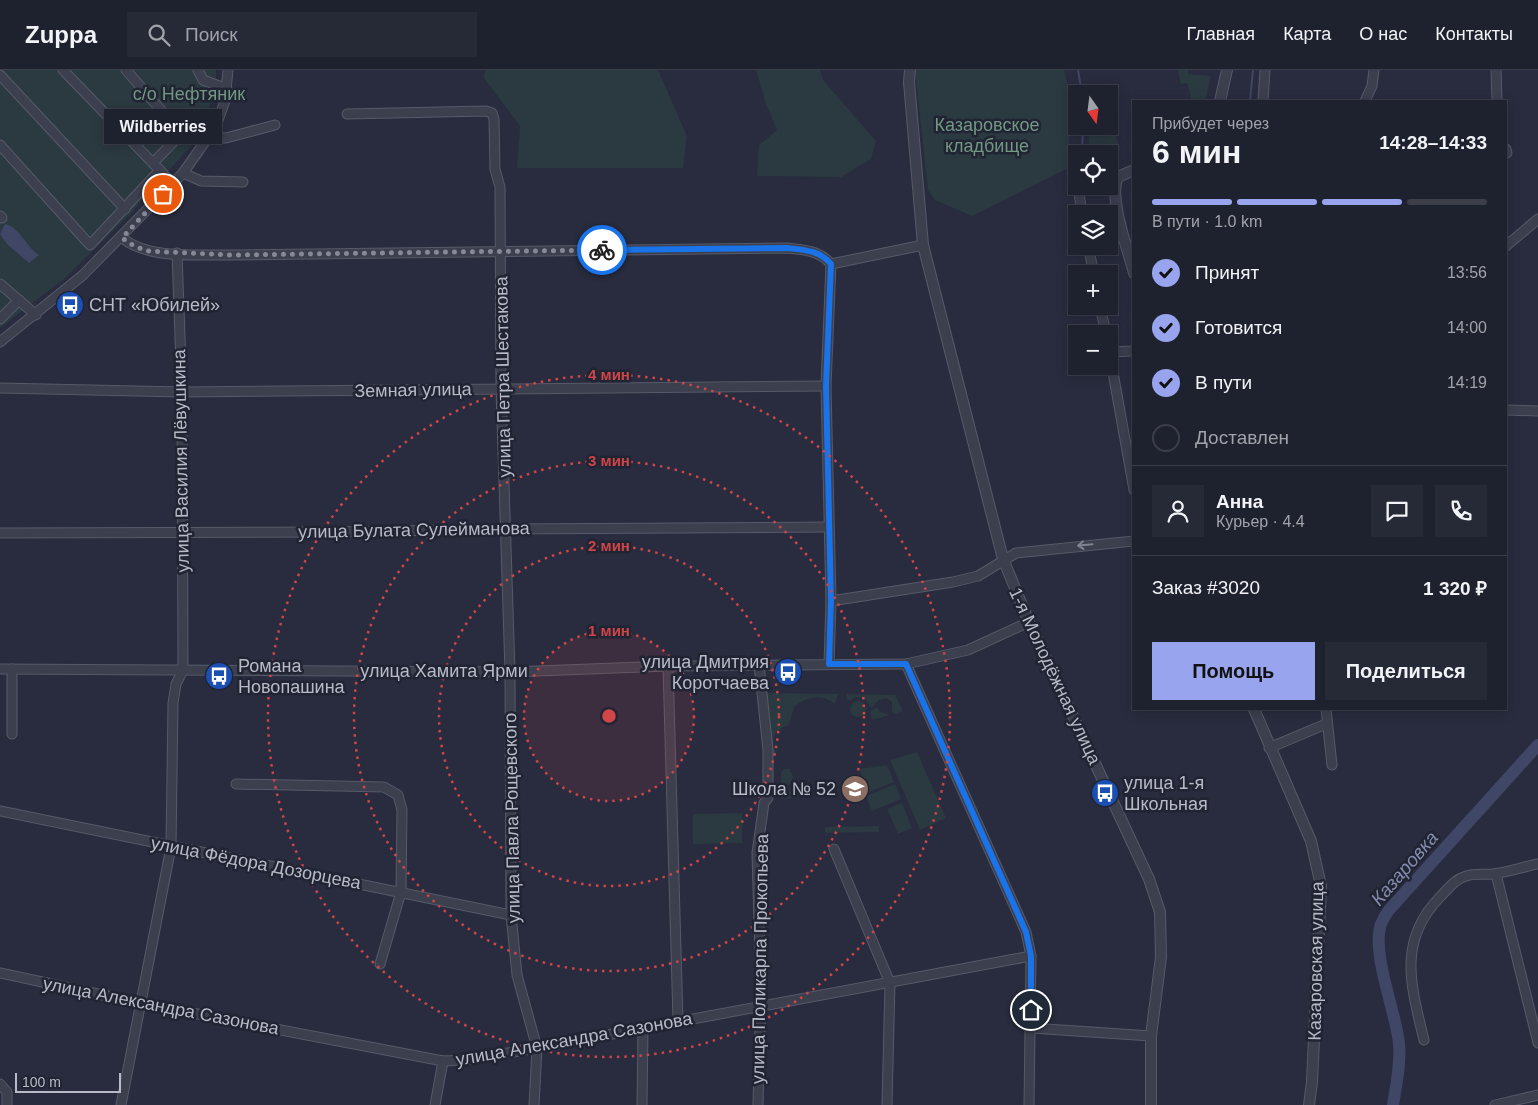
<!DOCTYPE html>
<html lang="ru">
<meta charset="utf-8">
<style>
body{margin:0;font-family:Helvetica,sans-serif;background:#262936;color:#f1f3f6;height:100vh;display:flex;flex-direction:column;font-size:19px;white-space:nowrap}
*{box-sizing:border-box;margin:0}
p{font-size:16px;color:#a1a3aa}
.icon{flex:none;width:28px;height:28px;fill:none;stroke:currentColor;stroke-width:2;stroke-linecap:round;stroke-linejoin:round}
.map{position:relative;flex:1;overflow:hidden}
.sheet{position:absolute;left:1132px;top:30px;width:375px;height:610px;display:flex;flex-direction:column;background:#1e212e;border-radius:0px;box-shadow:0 2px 12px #0003,0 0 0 1px #3c3e4a}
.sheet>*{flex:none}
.needle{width:32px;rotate:166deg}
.tools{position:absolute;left:1068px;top:15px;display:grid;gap:10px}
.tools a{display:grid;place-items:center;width:50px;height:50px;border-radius:0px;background:#1e212e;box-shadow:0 2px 12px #0003,0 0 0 1px #3c3e4a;font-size:25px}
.scale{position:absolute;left:15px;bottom:12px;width:106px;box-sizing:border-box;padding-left:5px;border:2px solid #b8bac8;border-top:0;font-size:14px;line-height:18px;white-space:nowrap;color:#b8bac8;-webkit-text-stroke:4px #202433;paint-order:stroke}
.pin{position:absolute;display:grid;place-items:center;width:42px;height:42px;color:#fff;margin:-21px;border:2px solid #fff;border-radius:50%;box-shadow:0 1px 5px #0007}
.courier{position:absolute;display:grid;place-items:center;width:50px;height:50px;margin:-25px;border:4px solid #1a73e8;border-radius:50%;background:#fff;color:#222;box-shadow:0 1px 6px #0007}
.bubble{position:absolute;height:35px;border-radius:0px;background:#1e212e;box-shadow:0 2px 12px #0003,0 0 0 1px #3c3e4a;font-size:16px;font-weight:700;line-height:35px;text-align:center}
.summary em{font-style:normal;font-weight:700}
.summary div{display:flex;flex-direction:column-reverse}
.summary{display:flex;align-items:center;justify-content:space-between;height:85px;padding:0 20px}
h1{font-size:32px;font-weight:700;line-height:38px}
.bar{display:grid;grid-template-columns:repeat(4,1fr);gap:8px 5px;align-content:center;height:60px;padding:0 20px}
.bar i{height:6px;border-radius:4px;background:#3c3e4a}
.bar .selected{background:#98a5ee}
.bar p{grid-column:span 4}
.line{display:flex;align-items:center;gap:12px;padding:0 20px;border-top:1px solid #3c3e4a}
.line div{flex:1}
.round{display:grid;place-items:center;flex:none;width:52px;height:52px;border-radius:0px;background:#262936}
ol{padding:0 20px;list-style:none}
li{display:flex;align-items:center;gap:15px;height:55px}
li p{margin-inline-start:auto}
li .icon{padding:5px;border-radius:50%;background:#98a5ee;color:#111;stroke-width:4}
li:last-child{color:#a1a3aa}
li i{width:28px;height:28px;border:2px solid #3c3e4a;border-radius:50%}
.primary-button{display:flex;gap:10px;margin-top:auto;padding:10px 20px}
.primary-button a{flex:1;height:58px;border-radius:0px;background:#98a5ee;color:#111;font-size:20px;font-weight:700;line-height:58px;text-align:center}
.primary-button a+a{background:#262936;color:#f1f3f6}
header{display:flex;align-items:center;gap:30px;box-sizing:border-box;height:70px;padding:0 25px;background:#1e212e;border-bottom:1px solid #3c3e4a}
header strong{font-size:24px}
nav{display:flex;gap:28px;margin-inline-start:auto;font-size:18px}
.search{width:350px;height:45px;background:#262936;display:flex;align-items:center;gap:12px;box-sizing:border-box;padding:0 18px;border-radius:0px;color:#a1a3aa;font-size:19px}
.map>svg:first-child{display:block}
.green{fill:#2b3940}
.water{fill:#404665}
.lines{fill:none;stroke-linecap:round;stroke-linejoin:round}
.stream{stroke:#404665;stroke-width:2}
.river{stroke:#404665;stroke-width:12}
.minor-casing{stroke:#575a68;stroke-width:11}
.tertiary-casing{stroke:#575a68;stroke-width:12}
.minor{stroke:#3c3f4e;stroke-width:9}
.tertiary{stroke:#3c3f4e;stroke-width:10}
.oneway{stroke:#808391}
.done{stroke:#868898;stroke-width:5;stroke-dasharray:0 9}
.route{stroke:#1a73e8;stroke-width:6}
.ring{fill:none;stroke:#d04548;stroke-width:2.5;stroke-dasharray:2.5 5}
.labels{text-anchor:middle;stroke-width:5;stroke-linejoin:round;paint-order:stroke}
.park-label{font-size:18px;fill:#729783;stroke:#202433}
.poi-label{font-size:18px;fill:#b8bac8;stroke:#202433;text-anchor:start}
.street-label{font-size:18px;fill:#b8bac8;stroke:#202433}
.water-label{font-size:19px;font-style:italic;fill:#838bad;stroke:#202433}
.centre{fill:#d04548;stroke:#202433;stroke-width:2.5}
.ring-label{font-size:15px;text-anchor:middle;font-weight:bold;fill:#d04548;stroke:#202433;stroke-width:5;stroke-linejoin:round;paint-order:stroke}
</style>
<header>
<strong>Zuppa</strong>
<div class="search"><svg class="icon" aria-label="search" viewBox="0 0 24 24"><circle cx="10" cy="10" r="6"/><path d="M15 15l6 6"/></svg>Поиск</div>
<nav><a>Главная</a><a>Карта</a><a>О нас</a><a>Контакты</a></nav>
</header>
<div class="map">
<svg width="1538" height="1035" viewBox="0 0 1538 1035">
<rect width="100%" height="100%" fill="#282c3e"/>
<g class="green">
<path d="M0 0H216V18L197 69 130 144 64 209 0 258Z"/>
<path d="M485 0H658L687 66 683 98H517L520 56 484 8Z"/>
<path d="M756 0H820L823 10 876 71 871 89 841 107 757 106 759 75 777 60 766 34Z"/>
<path d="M915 0H1064L1071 27 1068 98 972 146 935 130 928 120Z"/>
<path d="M1179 0H1188V4L1211 6 1205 31H1192L1187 13 1181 14 1178 2Z"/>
<path d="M1109 41 1120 81 1107 84H1089V56H1109Z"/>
<path d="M765 623 838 624 835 634C822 623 805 627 794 637L789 655C775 659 769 670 777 683L772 686Z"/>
<path d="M847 624 895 625 903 641 894 644 892 642V632L886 628 879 630 871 638 865 628 855 627 850 631 847 629Z"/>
<circle cx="858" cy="639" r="8"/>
<path d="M877 637 880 642 890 645 872 650 870 642Z"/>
<path d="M917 682 946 748 920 760 890 690Z"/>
<path d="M887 695 894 712 864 724 860 699Z"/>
<path d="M784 699H790L793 707 781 730V702Z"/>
<path d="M795 711 798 726 786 729Z"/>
<path d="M895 714 901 729 872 741 866 726Z"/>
<path d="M902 733 912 758 898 764 887 739Z"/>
<path d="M742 743V773L693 774V744Z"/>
<path d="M879 756V762L825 763V757Z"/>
</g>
<path class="water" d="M5 154C20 157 26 177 39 185L29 193 7 174 0 164Z"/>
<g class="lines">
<g class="stream">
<path d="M1078 0 1082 24"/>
<path d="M1250 31 1253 0"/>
<path d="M1082 84 1083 56"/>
</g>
<path class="river" d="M1393 1035C1396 1015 1401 994 1399 974 1396 941 1371 884 1381 854 1383 849 1386 844 1389 840L1538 675"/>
<g class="minor-casing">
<g id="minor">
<path d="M63 0 173 114"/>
<path d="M126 0 174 55 177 68 153 93"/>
<path d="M198 0 203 10 227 19"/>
<path d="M1496 0 1497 31"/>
<path d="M0 5 125 139"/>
<path d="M1263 31 1265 0"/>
<path d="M1365 31 1372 16 1374 0"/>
<path d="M347 44 486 41 492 43 494 49 495 99 500 117 501 319 510 602 511 845 517 905 537 978 534 1035"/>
<path d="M210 67 226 68 275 55"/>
<path d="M0 75 90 175 160 100"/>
<path d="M1506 79 1507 83"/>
<path d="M1109 101 1118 107"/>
<path d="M183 103 201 111 243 112"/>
<path d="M1078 116 1082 144"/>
<path d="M0 146 2 148"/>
<path d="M122 168C150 190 197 184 231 185L787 178C804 180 819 180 831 194"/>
<path d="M1088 176 1094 204"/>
<path d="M1506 176 1538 149"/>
<path d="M831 194 923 175"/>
<path d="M0 214 36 245"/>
<path d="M1100 236 1106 264"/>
<path d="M0 249 19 230"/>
<path d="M0 272 83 205 183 103 216 56 225 31 228 0"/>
<path d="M1109 280 1134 420"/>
<path d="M1109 282 1134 281"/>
<path d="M0 318 182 322 826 316"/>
<path d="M1506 340 1538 341"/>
<path d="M0 463 333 462 507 459 828 457"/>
<path d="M831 531 953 512 978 506 1016 483 1134 471"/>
<path d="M829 594 831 531 826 316 831 194"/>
<path d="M906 594 1026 862 1031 886 1029 1035"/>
<path d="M668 596 678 951"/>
<path d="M0 599 510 602 668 596 906 594 968 580 1029 552"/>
<path d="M1326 639 1332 695"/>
<path d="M12 664V599"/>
<path d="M1269 678 1326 654"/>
<path d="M236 714 384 717 398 725 402 740 401 822 380 894"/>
<path d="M0 741 511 845"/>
<path d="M834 779 890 913 887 1035"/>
<path d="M1496 804 1538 973"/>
<path d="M0 903 140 933 443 991 465 990 537 978 1031 886"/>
<path d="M1031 958 1151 966"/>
<path d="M1424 970C1411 916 1397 871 1440 827 1448 819 1455 809 1466 806 1475 803 1485 805 1493 804 1508 802 1523 797 1538 794"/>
<path d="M0 1014 7 1022V1035"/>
<path d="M121 1035 171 777 173 633 176 614 183 600 182 322 177 183"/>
<path d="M435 1035 443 991"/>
<path d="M642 1035 643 959"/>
<path d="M758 1035 761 923 757 783 764 733 768 728V680L759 595"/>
<path d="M1495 1035 1538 1025"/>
</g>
</g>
<g class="tertiary-casing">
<g id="tertiary">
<path d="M910 0 909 12 923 175 1003 489 1029 552 1149 809 1160 842 1161 887 1151 966V1035"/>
<path d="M1220 31 1227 0"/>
<path d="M1134 100 1118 107C1108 127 1128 180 1134 203"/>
<path d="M1254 639 1311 771 1321 816 1312 1012 1309 1035"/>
</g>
</g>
<use href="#minor" class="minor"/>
<use href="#tertiary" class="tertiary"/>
</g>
<defs><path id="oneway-shaft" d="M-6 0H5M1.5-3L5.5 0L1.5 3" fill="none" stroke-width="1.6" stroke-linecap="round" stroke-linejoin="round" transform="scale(1.25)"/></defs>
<use class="oneway" href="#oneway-shaft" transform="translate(1085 475) rotate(175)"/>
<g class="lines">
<path class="done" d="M163 124 122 168 134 176 148 181 231 185 602 180"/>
<path class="route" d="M602 180 787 178C804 180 819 180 831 194L826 316 831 531 829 594H906L1026 862 1031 886V940"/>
</g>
<circle cx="609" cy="646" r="85" fill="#d04548" fill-opacity=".12"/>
<g class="ring">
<circle cx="609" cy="646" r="85"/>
<circle cx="609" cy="646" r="170"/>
<circle cx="609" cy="646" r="255"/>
<circle cx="609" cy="646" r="341"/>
</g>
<defs>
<g id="bus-disc" transform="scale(1.4375)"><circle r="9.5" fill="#1a4fb4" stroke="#202433"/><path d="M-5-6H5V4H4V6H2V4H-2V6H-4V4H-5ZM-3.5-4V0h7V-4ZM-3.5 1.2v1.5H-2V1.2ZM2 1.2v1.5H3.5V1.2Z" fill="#fff"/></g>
<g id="school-disc" transform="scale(1.4375)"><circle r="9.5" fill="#8d6e63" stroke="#202433"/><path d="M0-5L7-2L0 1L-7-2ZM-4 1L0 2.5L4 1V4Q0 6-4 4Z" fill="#fff"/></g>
</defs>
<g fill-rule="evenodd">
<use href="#bus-disc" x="70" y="235"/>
<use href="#bus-disc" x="788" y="602"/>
<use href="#bus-disc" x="219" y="606"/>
<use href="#school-disc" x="855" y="719"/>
<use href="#bus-disc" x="1105" y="723"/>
</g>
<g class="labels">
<g class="park-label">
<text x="189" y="30">с/о Нефтяник</text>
<text x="987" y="61">Казаровское<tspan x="987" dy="21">кладбище</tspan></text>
</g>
<g class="poi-label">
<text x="89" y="241">СНТ «Юбилей»</text>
<text x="769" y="598" text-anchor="end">улица Дмитрия<tspan x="769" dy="21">Коротчаева</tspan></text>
<text x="238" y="602">Романа<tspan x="238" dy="21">Новопашина</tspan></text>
<text x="1124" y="719">улица 1-я<tspan x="1124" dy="21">Школьная</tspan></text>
<text x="836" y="725" text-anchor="end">Школа № 52</text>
</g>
<g class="street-label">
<text transform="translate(503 307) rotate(-91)" y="6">улица Петра Шестакова</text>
<text transform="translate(413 320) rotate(-1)" y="6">Земная улица</text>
<text transform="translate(181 391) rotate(-91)" y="6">улица Василия Лёвушкина</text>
<text transform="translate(414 460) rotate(-1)" y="6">улица Булата Сулейманова</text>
<text x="444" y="607">улица Хамита Ярми</text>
<text transform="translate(1055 606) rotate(65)" y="6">1-я Молодёжная улица</text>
<text transform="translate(512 748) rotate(-91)" y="6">улица Павла Рощевского</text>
<text transform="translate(256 793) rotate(11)" y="6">улица Фёдора Дозорцева</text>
<text transform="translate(760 889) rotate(-89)" y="6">улица Поликарпа Прокопьева</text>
<text transform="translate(1316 891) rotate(-89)" y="6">Казаровская улица</text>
<text transform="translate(161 936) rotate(11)" y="6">улица Александра Сазонова</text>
<text transform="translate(574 969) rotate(-10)" y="6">улица Александра Сазонова</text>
</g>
<g class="water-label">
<text transform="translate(1404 798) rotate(-49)" y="7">Казаровка</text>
</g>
</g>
<circle cx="609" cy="646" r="8" class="centre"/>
<g class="ring-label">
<text x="609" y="310">4 мин</text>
<text x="609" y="396">3 мин</text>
<text x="609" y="481">2 мин</text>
<text x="609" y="566">1 мин</text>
</g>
</svg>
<div class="tools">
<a><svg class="needle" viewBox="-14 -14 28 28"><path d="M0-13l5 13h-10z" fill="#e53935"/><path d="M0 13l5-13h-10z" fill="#a1a3aa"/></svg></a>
<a><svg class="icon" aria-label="locate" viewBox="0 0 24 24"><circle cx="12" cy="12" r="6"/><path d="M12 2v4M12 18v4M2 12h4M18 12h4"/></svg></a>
<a><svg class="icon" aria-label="layers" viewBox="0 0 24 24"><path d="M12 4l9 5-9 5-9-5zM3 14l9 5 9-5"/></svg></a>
<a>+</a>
<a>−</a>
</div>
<div class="scale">100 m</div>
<div class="pin" style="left:163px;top:124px;background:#ea580c"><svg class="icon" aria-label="bag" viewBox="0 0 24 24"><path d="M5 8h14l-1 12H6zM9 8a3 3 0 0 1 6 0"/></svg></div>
<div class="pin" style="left:1031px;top:940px;background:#1f2937"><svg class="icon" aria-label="home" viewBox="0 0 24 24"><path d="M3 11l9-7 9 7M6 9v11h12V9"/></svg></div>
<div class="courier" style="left:602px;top:180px"><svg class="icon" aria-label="bike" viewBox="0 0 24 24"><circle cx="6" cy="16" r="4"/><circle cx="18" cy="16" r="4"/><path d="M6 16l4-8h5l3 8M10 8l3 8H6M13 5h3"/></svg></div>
<div class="bubble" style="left:104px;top:39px;width:118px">Wildberries</div>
<section class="sheet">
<div class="summary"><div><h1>6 мин</h1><p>Прибудет через</p></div><em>14:28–14:33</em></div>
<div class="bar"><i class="selected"></i><i class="selected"></i><i class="selected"></i><i></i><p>В пути · 1.0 km</p></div>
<ol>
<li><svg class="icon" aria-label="check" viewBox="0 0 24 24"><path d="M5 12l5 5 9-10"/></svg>Принят<p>13:56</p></li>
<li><svg class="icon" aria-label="check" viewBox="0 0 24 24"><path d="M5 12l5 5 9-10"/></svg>Готовится<p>14:00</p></li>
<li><svg class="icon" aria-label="check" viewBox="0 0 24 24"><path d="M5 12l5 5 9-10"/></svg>В пути<p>14:19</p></li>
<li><i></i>Доставлен</li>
</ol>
<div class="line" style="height:90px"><a class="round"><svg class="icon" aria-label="person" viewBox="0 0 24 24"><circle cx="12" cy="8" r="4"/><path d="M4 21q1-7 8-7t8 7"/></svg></a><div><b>Анна</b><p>Курьер · 4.4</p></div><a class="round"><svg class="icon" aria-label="chat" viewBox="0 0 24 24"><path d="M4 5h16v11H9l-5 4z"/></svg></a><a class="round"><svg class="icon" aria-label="phone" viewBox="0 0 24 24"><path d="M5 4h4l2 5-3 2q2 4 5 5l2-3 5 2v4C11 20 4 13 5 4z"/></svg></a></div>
<div class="line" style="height:65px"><div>Заказ #3020</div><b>1 320 ₽</b></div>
<div class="primary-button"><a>Помощь</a><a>Поделиться</a></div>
</section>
</div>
